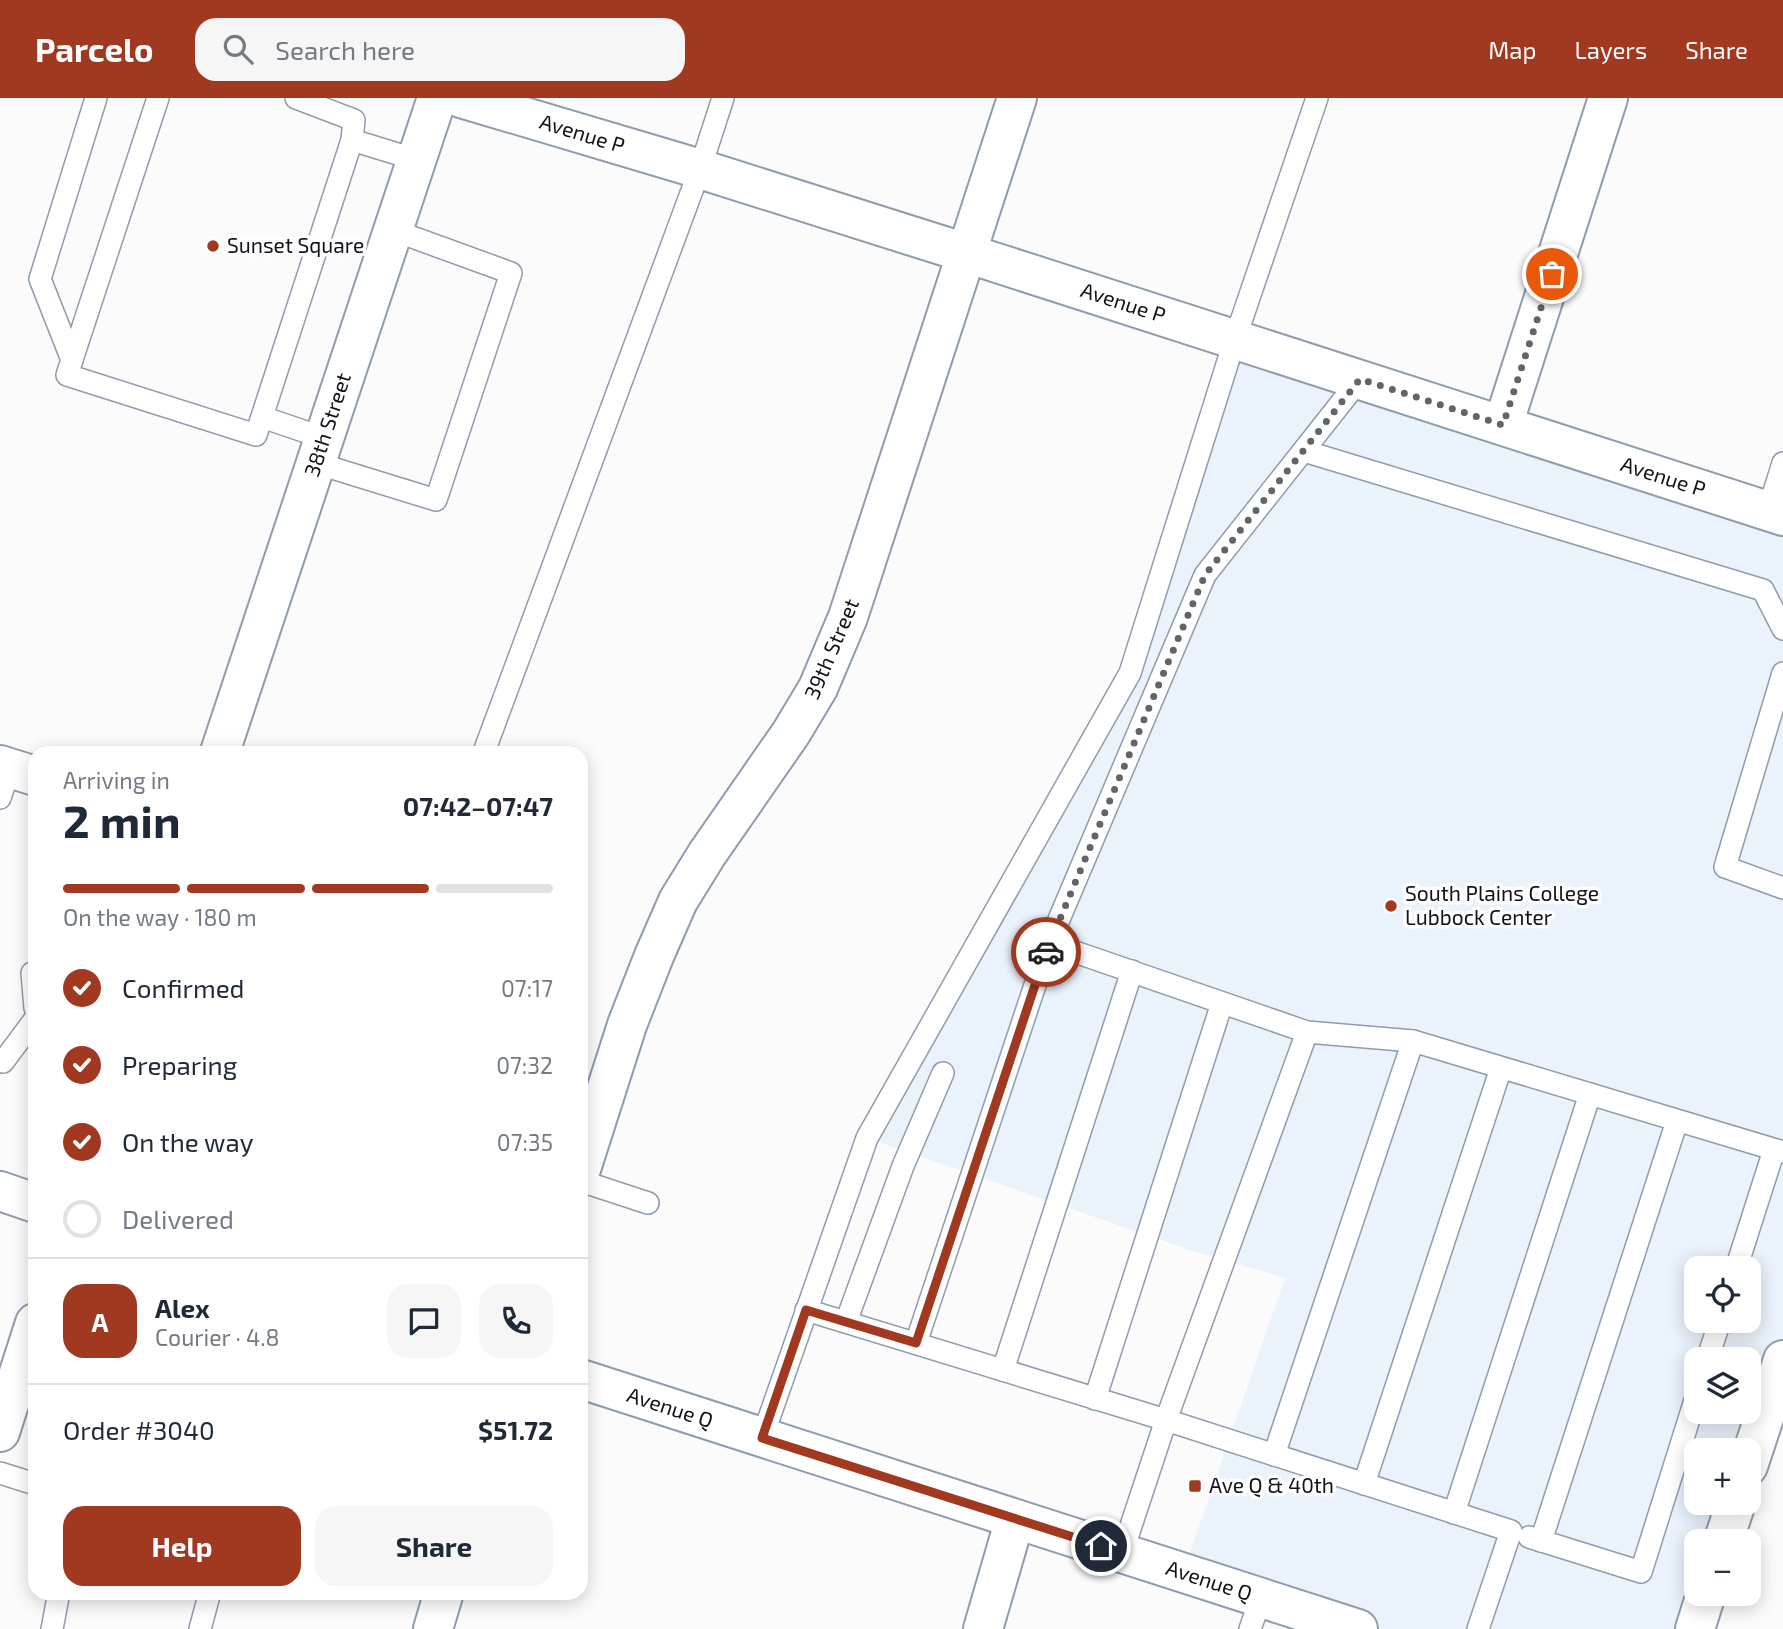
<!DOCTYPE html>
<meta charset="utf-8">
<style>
body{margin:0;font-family:"Exo 2",sans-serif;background:#f6f6f7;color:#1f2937;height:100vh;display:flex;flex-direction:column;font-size:26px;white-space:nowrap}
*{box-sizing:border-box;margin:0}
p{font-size:23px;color:#747a83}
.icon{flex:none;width:38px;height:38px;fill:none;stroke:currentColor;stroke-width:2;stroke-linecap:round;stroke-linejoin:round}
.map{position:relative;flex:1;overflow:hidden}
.panel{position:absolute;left:28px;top:648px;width:560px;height:854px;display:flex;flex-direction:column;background:#fff;border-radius:21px;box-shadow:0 4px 18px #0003}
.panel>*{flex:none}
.controls{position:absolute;left:1684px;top:1158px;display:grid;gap:14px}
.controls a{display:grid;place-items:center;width:77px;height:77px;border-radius:14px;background:#fff;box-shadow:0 4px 18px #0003;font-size:35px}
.pin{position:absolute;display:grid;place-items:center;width:60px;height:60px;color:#fff;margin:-30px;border:4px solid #fff;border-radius:50%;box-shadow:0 2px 7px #0007}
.courier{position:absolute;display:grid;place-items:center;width:70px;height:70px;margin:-35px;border:5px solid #a13820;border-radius:50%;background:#fff;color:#222;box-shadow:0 2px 9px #0007}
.summary em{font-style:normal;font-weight:700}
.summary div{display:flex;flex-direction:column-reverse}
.summary{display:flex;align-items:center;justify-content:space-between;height:119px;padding:0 35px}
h1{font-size:46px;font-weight:700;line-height:52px}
.bar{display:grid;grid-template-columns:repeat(4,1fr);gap:10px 7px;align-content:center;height:84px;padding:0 35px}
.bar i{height:9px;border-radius:5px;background:#e0e1e3}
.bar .active{background:#a13820}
.bar p{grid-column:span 4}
.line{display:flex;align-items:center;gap:18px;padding:0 35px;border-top:2px solid #e0e1e3}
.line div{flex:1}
.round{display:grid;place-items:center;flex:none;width:74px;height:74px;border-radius:21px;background:#f6f6f7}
ol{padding:0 35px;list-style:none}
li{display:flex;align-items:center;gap:21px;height:77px}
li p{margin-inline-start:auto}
li .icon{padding:7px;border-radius:50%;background:#a13820;color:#fff;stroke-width:4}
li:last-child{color:#747a83}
li i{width:38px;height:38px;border:4px solid #e0e1e3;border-radius:50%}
.button{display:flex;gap:14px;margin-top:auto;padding:14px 35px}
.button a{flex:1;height:80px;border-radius:21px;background:#a13820;color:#fff;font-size:28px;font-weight:700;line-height:80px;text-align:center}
.button a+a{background:#f6f6f7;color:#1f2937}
header{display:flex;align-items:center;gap:42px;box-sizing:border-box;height:98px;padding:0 35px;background:#a13820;color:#fff}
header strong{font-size:33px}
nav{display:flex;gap:38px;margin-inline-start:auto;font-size:24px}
.search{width:490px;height:63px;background:#f6f6f7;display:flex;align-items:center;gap:18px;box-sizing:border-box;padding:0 24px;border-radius:21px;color:#747a83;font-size:26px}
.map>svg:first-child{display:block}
.built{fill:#eaf2fc;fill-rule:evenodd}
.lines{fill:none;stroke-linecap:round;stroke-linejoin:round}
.service-casing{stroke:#8f9cae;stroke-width:24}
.minor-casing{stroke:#8f9cae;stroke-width:42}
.tertiary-casing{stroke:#8f9cae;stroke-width:42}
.trunk-casing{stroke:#8f9cae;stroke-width:42}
.service{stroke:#fff;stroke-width:21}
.minor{stroke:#fff;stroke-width:38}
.tertiary{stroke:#fff;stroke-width:38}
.trunk{stroke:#fff;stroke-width:38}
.done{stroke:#616468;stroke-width:7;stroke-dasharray:0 12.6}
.route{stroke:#a13820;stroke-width:9}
.poi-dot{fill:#a13820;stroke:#fff;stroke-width:2.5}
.labels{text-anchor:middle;stroke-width:7;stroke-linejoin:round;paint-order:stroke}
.street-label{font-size:21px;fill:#0e1319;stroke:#fff}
.poi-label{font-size:21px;fill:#0e1319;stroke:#fff;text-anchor:start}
</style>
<header>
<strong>Parcelo</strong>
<div class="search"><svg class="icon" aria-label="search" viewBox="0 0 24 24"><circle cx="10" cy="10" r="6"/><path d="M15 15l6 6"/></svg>Search here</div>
<nav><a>Map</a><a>Layers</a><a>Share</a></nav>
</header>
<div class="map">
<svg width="1783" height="1531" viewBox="0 0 1783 1531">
<rect width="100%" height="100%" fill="#fbfbfb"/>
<path class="built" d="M1235 241 1783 417V1262L1748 1353H1696V1405H1736L1723 1444H1696L1695 1531H1358L1183 1475 1285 1180 1190 1152 867 1040 1130 575ZM1696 1171H1748V1223H1696ZM1696 1262H1748V1314H1696Z"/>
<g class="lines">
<g class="service-casing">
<g id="service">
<path d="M158 0 67 277 256 337 352 42 417 62"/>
<path d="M296 0 354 22 352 42"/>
<path d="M72 262 40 181 96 0"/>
<path d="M262 319 324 340"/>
<path d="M1304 353 1763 492 1783 531"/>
<path d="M316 365 436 402 511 175 393 132"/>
<path d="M1768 413 1783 365"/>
<path d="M1783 575 1725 769 1783 790"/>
<path d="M484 654 700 71 723 0"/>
<path d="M0 700 10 670"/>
<path d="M1049 845 1205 477 1360 281"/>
<path d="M32 875 35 910"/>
<path d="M3 964 35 921"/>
<path d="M581 1083 648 1105"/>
<path d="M1736 1171 1774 1052"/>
<path d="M806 1212 1166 1322 1511 1433 1478 1531"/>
<path d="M846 1224 903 1068 943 975"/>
<path d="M916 1245 1049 845 1307 934"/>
<path d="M1707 1262 1720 1223"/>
<path d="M1003 1272 1132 873"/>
<path d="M1095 1301 1222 905"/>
<path d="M762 1340 867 1040 1130 575 1235 241 1317 0"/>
<path d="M1274 1357 1413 943"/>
<path d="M0 1375 35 1386"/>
<path d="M1364 1386 1501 970"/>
<path d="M1454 1415 1590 996"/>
<path d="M1529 1439 1641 1474 1696 1299"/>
<path d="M1541 1443 1677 1023"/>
<path d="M1122 1455 1166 1322 1307 934 1413 943 1783 1054"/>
<path d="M52 1531 59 1494"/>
<path d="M200 1531 210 1494"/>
<path d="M1250 1531 1261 1500"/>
</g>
</g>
<g class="minor-casing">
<g id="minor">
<path d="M461 0 700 71 966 155 1783 418"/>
<path d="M1503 327 1608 0"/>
<path d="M220 654 437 0"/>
<path d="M0 667 35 678"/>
<path d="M581 1071 627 927 654 858 678 803 707 756 791 635 818 590 848 519 1017 0"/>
<path d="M0 1334 35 1225"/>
<path d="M1748 1368 1783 1262"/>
<path d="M1723 1444 1736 1405"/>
<path d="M433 1531 444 1494"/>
<path d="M1695 1531 1706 1496"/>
</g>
</g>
<g class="tertiary-casing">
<path id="tertiary" d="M983 1531 1015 1421"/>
</g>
<g class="trunk-casing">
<g id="trunk">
<path d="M0 1093 35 1105"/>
<path d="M581 1281 1358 1531"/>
</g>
</g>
<use href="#service" class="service"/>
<use href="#minor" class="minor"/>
<use href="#tertiary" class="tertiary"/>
<use href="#trunk" class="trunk"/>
</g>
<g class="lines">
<path class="done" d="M1046 854 1205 477 1360 281 1503 327 1552 176"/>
<path class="route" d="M1046 854 916 1245 806 1212 762 1340 1101 1448"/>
</g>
<g class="poi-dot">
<circle cx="213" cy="148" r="7"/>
<circle cx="1391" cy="808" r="7"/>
<rect x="1188" y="1381" width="14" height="14" rx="3.5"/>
</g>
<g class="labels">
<g class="street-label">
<text transform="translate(582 36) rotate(17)" y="7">Avenue P</text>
<text transform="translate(1123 205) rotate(18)" y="7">Avenue P</text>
<text transform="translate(328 327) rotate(-72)" y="7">38th Street</text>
<text transform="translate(1663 379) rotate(18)" y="7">Avenue P</text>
<text transform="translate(832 551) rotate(-67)" y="7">39th Street</text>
<text transform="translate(670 1310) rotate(18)" y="7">Avenue Q</text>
<text transform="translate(1209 1483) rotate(18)" y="7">Avenue Q</text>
</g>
<g class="poi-label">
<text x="227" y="155">Sunset Square</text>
<text x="1405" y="803">South Plains College<tspan x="1405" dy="24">Lubbock Center</tspan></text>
<text x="1209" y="1395">Ave Q &amp; 40th</text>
</g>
</g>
</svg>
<div class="controls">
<a><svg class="icon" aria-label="locate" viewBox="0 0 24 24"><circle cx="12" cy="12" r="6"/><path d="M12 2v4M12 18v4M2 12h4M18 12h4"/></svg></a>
<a><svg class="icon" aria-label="layers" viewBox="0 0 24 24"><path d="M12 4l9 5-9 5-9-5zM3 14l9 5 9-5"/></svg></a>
<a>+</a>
<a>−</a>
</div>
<div class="pin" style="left:1552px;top:176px;background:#ea580c"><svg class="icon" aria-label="bag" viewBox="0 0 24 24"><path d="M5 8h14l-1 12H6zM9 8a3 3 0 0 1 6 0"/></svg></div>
<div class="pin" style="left:1101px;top:1448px;background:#1f2937"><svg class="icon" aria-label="home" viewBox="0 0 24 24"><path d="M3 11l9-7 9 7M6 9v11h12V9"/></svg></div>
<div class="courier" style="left:1046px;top:854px"><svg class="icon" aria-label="car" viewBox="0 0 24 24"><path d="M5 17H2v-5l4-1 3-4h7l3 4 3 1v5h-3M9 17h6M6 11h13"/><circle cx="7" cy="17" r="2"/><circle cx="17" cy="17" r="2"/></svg></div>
<section class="panel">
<div class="summary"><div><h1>2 min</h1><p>Arriving in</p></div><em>07:42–07:47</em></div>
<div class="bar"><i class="active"></i><i class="active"></i><i class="active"></i><i></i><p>On the way · 180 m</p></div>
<ol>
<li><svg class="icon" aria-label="check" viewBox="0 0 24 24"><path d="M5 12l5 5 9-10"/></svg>Confirmed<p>07:17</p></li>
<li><svg class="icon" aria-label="check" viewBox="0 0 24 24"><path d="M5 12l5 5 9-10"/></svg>Preparing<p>07:32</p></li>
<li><svg class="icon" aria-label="check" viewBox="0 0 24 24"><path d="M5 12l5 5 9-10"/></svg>On the way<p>07:35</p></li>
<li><i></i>Delivered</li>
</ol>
<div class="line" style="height:126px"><b class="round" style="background:#a13820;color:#fff">A</b><div><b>Alex</b><p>Courier · 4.8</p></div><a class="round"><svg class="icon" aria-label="chat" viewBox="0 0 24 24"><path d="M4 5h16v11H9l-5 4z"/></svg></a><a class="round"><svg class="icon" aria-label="phone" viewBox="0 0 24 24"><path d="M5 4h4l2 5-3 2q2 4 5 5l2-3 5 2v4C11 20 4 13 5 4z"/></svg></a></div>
<div class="line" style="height:91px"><div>Order #3040</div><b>$51.72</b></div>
<div class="button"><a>Help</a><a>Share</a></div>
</section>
</div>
